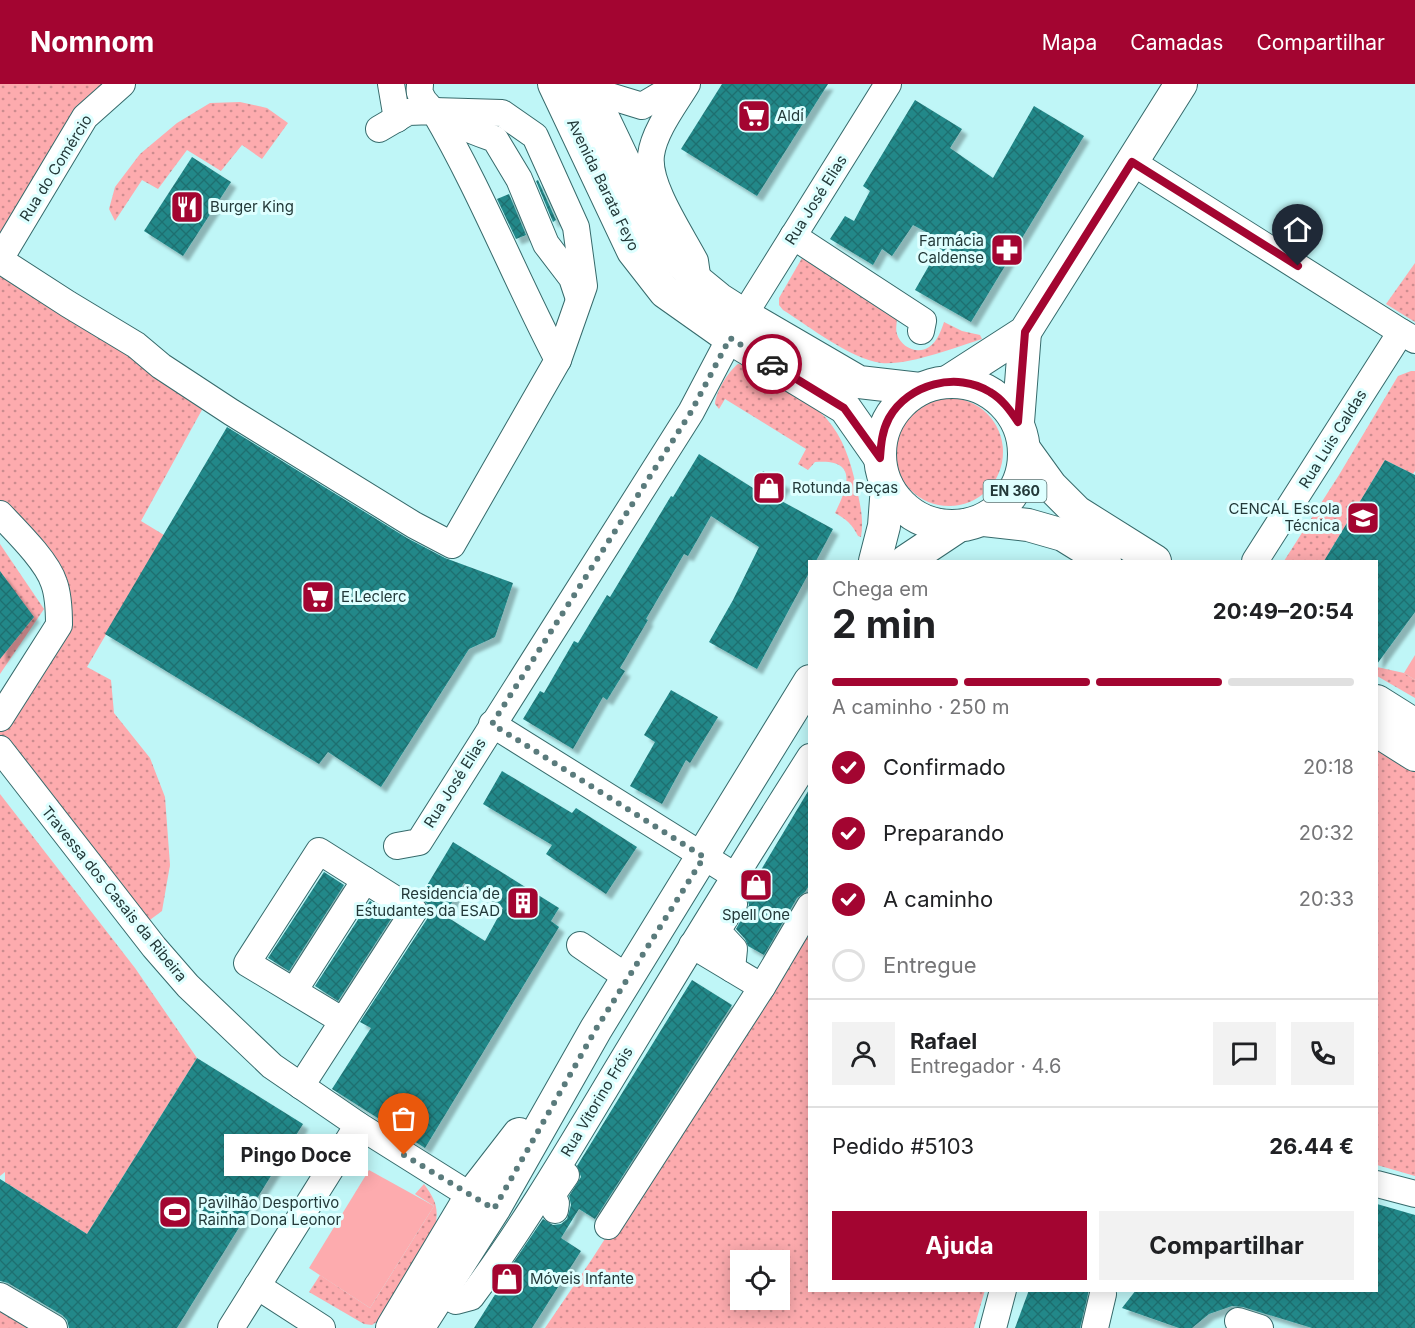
<!DOCTYPE html>
<html lang="pt">
<meta charset="utf-8">
<style>
body{margin:0;font-family:Inter,sans-serif;background:#f2f2f2;color:#202124;height:100vh;display:flex;flex-direction:column;font-size:22px;white-space:nowrap}
*{box-sizing:border-box;margin:0}
p{font-size:20px;color:#757577}
.icon{flex:none;width:33px;height:33px;fill:none;stroke:currentColor;stroke-width:2;stroke-linecap:round;stroke-linejoin:round}
.map{position:relative;flex:1;overflow:hidden}
.panel{position:absolute;left:808px;top:476px;width:570px;height:732px;display:flex;flex-direction:column;background:#fff;border-radius:0px;box-shadow:0 3px 15px #0003}
.panel>*{flex:none}
.buttons{position:absolute;left:730px;top:1166px;display:grid;gap:12px}
.buttons a{display:grid;place-items:center;width:60px;height:60px;border-radius:0px;background:#fff;box-shadow:0 3px 15px #0003;font-size:30px}
.pin{position:absolute;display:grid;place-items:center;width:51px;height:51px;color:#fff;margin:-62px -26px;border-radius:50% 50% 50% 0;rotate:-45deg;box-shadow:0 0 6px #0007}
.pin .icon{rotate:45deg}
.courier{position:absolute;display:grid;place-items:center;width:60px;height:60px;margin:-30px;border:4px solid #a30531;border-radius:50%;background:#fff;color:#222;box-shadow:0 2px 8px #0007}
.bubble{position:absolute;height:42px;border-radius:0px;background:#fff;box-shadow:0 3px 15px #0003;font-size:20px;font-weight:700;line-height:42px;text-align:center}
.overview em{font-style:normal;font-weight:700}
.overview div{display:flex;flex-direction:column-reverse}
.overview{display:flex;align-items:center;justify-content:space-between;height:102px;padding:0 24px}
h1{font-size:39px;font-weight:700;line-height:45px}
.bar{display:grid;grid-template-columns:repeat(4,1fr);gap:9px 6px;align-content:center;height:72px;padding:0 24px}
.bar i{height:8px;border-radius:4px;background:#e0e0e0}
.bar .selected{background:#a30531}
.bar p{grid-column:span 4}
.line{display:flex;align-items:center;gap:15px;padding:0 24px;border-top:2px solid #e0e0e0}
.line div{flex:1}
.round{display:grid;place-items:center;flex:none;width:63px;height:63px;border-radius:0px;background:#f2f2f2}
ol{padding:0 24px;list-style:none}
li{display:flex;align-items:center;gap:18px;height:66px}
li p{margin-inline-start:auto}
li .icon{padding:6px;border-radius:50%;background:#a30531;color:#fff;stroke-width:4}
li:last-child{color:#757577}
li i{width:33px;height:33px;border:3px solid #e0e0e0;border-radius:50%}
.action{display:flex;gap:12px;margin-top:auto;padding:12px 24px}
.action a{flex:1;height:69px;border-radius:0px;background:#a30531;color:#fff;font-size:24px;font-weight:700;line-height:69px;text-align:center}
.action a+a{background:#f2f2f2;color:#202124}
header{display:flex;align-items:center;gap:36px;box-sizing:border-box;height:84px;padding:0 30px;background:#a30531;color:#fff}
header strong{font-size:28px}
nav{display:flex;gap:33px;margin-inline-start:auto;font-size:21px}
.map>svg:first-child{display:block}
.grass{fill:url(#grass-dots);fill-rule:evenodd}
.pitch{fill:#fdabae}
.building{fill:url(#building-cross-hatch);fill-rule:evenodd;filter:url(#shadow)}
.lines{fill:none;stroke-linecap:round;stroke-linejoin:round}
.minor-casing{stroke:#366a6b;stroke-width:28}
.major-casing{stroke:#366a6b;stroke-width:34}
.minor{stroke:#fff;stroke-width:26}
.major{stroke:#fff;stroke-width:32}
.done{stroke:#5a7b7c;stroke-width:6;stroke-dasharray:0 10.8}
.route{stroke:#a30531;stroke-width:8}
.labels{text-anchor:middle;stroke-width:6;stroke-linejoin:round;paint-order:stroke}
.shield{fill:#deffff;stroke:#5b7474;stroke-width:1.5}
.shield-label{font-size:14px;font-weight:bold;fill:#233939}
.poi-label{font-size:15px;fill:#233939;stroke:#deffff;text-anchor:start}
.street-label{font-size:15px;fill:#233939;stroke:#deffff}
</style>
<header>
<strong>Nomnom</strong>
<nav><a>Mapa</a><a>Camadas</a><a>Compartilhar</a></nav>
</header>
<div class="map">
<svg width="1415" height="1244" viewBox="0 0 1415 1244">
<defs>
<pattern id="grass-dots" width="8" height="8" patternUnits="userSpaceOnUse" patternTransform="scale(1.5)"><rect width="8" height="8" fill="#fdabae"/><path d="M2 2h.1M6 6h.1" fill="none" stroke="#cc8c8f" stroke-width="1.8" stroke-linecap="round"/></pattern>
<pattern id="building-cross-hatch" width="8" height="8" patternUnits="userSpaceOnUse" patternTransform="scale(1.5)"><rect width="8" height="8" fill="#238889"/><path d="M0 0l8 8M0 8l8-8" fill="none" stroke="#1e7071"/></pattern>
<filter id="shadow"><feDropShadow dx="5.5" dy="5.5" stdDeviation="1.5" flood-color="#0004"/></filter>
</defs>
<rect width="100%" height="100%" fill="#bff6f7"/>
<g class="grass">
<path d="M0 0H107L0 175Z"/>
<path d="M240 18 267 24 288 39 262 75 242 61 221 87 187 66 158 105 142 96 115 137 109 125 115 103 140 70 177 39 210 19Z"/>
<path d="M802 174 896 231C898 238 895 243 897 250 901 263 917 271 929 263 937 258 941 247 944 238L962 247 980 251 982 255C956 263 908 282 881 279 849 274 810 243 783 226L779 221V214Z"/>
<path d="M0 176 209 313 141 437 164 451 87 583 111 596 114 629 150 674 165 713 170 781 162 827 139 844 0 665V634L59 528 0 430Z"/>
<path d="M1415 179V238L1386 220Z"/>
<path d="M738 280 744 281C767 294 809 316 826 334 843 353 851 378 856 402 860 419 864 435 861 453L858 452C852 440 846 435 835 429 848 403 859 374 815 378L808 386 798 380 806 365 725 315 719 325 715 320C716 307 728 288 738 280Z"/>
<path d="M1411 287H1415V387L1413 390 1385 376 1324 477H1284L1339 391 1398 292Z"/>
<circle cx="949" cy="368" r="54"/>
<path d="M0 460 44 525 0 590Z"/>
<path d="M1377 583 1404 589 1415 596V614L1377 592Z"/>
<path d="M1377 647 1415 671V1092L1377 1081Z"/>
<path d="M0 710 135 884 197 974 87 1150 5 1098V1088L0 1092Z"/>
<path d="M810 835V1206H985L974 1244H545L592 1175ZM741 1176H780V1215H741Z"/>
<path d="M424 1100C436 1117 439 1123 435 1144L381 1235 372 1241 364 1240 309 1208 320 1191 370 1224 434 1122 415 1110Z"/>
<path d="M0 1216 41 1244H0Z"/>
</g>
<g class="pitch">
<path d="M1415 571V596L1404 589Z"/>
<path d="M369 1086 434 1122 370 1224 309 1184Z"/>
</g>
<g class="building">
<path d="M722 0H828L757 112 681 65Z"/>
<path d="M915 16 962 45 950 64 993 94 1034 22 1084 52 971 238 915 206 943 157 913 141 892 172 882 165 873 181 830 155 845 132 854 137 870 107 863 102Z"/>
<path d="M192 73 231 98 183 172 144 147Z"/>
<path d="M538 96 556 136 553 138 536 97Z"/>
<path d="M509 110 526 151 516 155 497 115Z"/>
<path d="M227 343 407 454 445 474 513 499 495 553 469 565 381 703 328 668 319 680 105 550Z"/>
<path d="M699 370 753 404 763 387 785 400 776 414 833 445 816 477H810V487L757 585 709 558 733 516 759 463 711 432 688 472 684 470 646 535 648 536 620 584 625 587 607 616 603 613 573 665 523 635 540 607 544 609 574 557 578 559 607 511 610 513 671 412 673 413Z"/>
<path d="M1385 376 1415 391V528L1377 580V477H1324Z"/>
<path d="M0 487 34 533 0 575Z"/>
<path d="M671 606 718 633 690 679 686 676 662 720 630 702 655 658 644 651Z"/>
<path d="M502 687 572 729 576 724 637 763 606 810 546 770 552 761 483 720Z"/>
<path d="M810 704V800L805 808 797 814 764 871 748 862 745 855 736 845 749 821 746 811Z"/>
<path d="M453 758 559 824 551 837 559 843 425 1064 332 1005 371 944 360 938 427 835 429 828 428 821 420 813ZM464 799 503 824 485 857 444 831Z"/>
<path d="M324 788 344 801 289 887 268 874Z"/>
<path d="M370 817 393 832 338 917 315 902Z"/>
<path d="M692 896 732 921 595 1135 579 1125 561 1154 581 1167 532 1244H474L496 1209 494 1207 543 1135 553 1141 561 1140 567 1135 571 1121 569 1112 581 1093 577 1082Z"/>
<path d="M197 974 303 1040 177 1244H69L67 1236 62 1231 8 1199 0 1197V1095L87 1150Z"/>
<path d="M1377 1120 1415 1131V1244H1312L1243 1223 1232 1222 1209 1230 1192 1244H1179L1122 1224 1136 1206H1377Z"/>
<path d="M1029 1206H1089L1080 1244H1015Z"/>
</g>
<g class="lines">
<g class="minor-casing">
<g id="minor">
<path d="M391 0 397 35"/>
<path d="M420 0C420 3 419 7 420 9 427 32 475 48 495 55L519 95 546 160 572 194 578 212"/>
<path d="M687 0C675 20 654 47 651 71 647 101 681 150 695 177L697 191"/>
<path d="M590 6 642 22 664 9"/>
<path d="M379 45 408 28 434 27C481 107 515 194 558 276"/>
<path d="M1132 78 1401 248"/>
<path d="M793 152 923 237 921 247"/>
<path d="M0 175 85 33 122 0"/>
<path d="M0 176 68 220 136 261 161 282 231 328 414 441 452 461 558 276 584 202 576 143 535 52 502 29 434 27"/>
<path d="M744 231 888 0"/>
<path d="M0 430C16 447 47 477 54 499 58 510 59 529 59 541L0 634"/>
<path d="M1255 477 1401 248 1415 256"/>
<path d="M492 640 735 792"/>
<path d="M0 665 154 863 188 902 272 982 358 1041 471 1112"/>
<path d="M397 762 419 758 691 328 730 254"/>
<path d="M580 861 628 894"/>
<path d="M692 861 762 903 810 822"/>
<path d="M732 885 734 865 719 849 721 841 734 820"/>
<path d="M294 907 365 796"/>
<path d="M301 1002 414 827 319 767 247 879 343 937"/>
<path d="M1377 1100 1415 1110"/>
<path d="M555 1126 556 1119 552 1111 566 1091"/>
<path d="M608 1142 762 903"/>
<path d="M257 1202 322 1244"/>
<path d="M440 1209 456 1217 471 1213C528 1137 576 1053 625 972 686 871 747 772 810 673"/>
<path d="M0 1212 54 1244"/>
<path d="M1238 1237 1260 1244"/>
<path d="M231 1244 358 1041"/>
<path d="M993 1244 1003 1206"/>
<path d="M1095 1244 1103 1210"/>
</g>
</g>
<g class="major-casing">
<g id="major">
<path d="M554 0 633 167 665 208 730 254 845 324 880 374"/>
<path d="M587 0 660 153 697 197 719 215 744 231 859 298 920 305"/>
<path d="M949 297 1025 248 1181 0"/>
<circle cx="952" cy="370" r="72"/>
<path d="M1018 338 1025 248"/>
<path d="M1025 366 1051 402 1077 428 1155 477"/>
<path d="M984 436 1028 441 1063 451 1105 477"/>
<path d="M875 477 884 442 887 402"/>
<path d="M906 477 957 443"/>
<path d="M1377 617 1415 641"/>
<path d="M1377 647 1415 671"/>
<path d="M392 1244 471 1112 519 1050"/>
<path d="M418 1244 494 1125 596 945 810 597"/>
</g>
</g>
<use href="#minor" class="minor"/>
<use href="#major" class="major"/>
</g>
<g class="lines">
<path class="done" d="M404 1071 494 1125 596 945 704 773 492 640 691 328 730 254 772 280"/>
<path class="route" d="M772 280 844 324 880 374C881 360 882 347 889 334 908 300 957 287 990 308 1002 315 1010 326 1018 338L1025 248 1132 78 1298 182"/>
</g>
<defs>
<g id="supermarket-square" transform="scale(1.725)"><rect x="-9" y="-9" width="18" height="18" rx="4" fill="#a30531" stroke="#deffff"/><path d="M-6-5.5h2.5l.6 2H6L4.5 2H-2.5L-4.4-4H-6ZM-1.5 3.2a1.3 1.3 0 1 0 .1 0ZM3 3.2a1.3 1.3 0 1 0 .1 0Z" fill="#fff"/></g>
<g id="restaurant-square" transform="scale(1.725)"><rect x="-9" y="-9" width="18" height="18" rx="4" fill="#a30531" stroke="#deffff"/><path d="M-5-6h1v4h1v-4h1v4h1v-4h1v5L-1.5 .5V6h-2V.5L-5-1ZM5-6V6H3V1.5H1.5Q1.5-4 5-6Z" fill="#fff"/></g>
<g id="pharmacy-square" transform="scale(1.725)"><rect x="-9" y="-9" width="18" height="18" rx="4" fill="#a30531" stroke="#deffff"/><path d="M-2-6h4v4h4v4h-4v4h-4v-4h-4v-4h4Z" fill="#fff"/></g>
<g id="shop-square" transform="scale(1.725)"><rect x="-9" y="-9" width="18" height="18" rx="4" fill="#a30531" stroke="#deffff"/><path d="M-5-2.5h2.3a2.7 3.5 0 0 1 5.4 0H5L5.5 6h-11ZM-1.5-2.5h3a1.5 2.3 0 0 0-3 0Z" fill="#fff"/></g>
<g id="school-square" transform="scale(1.725)"><rect x="-9" y="-9" width="18" height="18" rx="4" fill="#a30531" stroke="#deffff"/><path d="M0-5L7-2L0 1L-7-2ZM-4 1L0 2.5L4 1V4Q0 6-4 4Z" fill="#fff"/></g>
<g id="building-square" transform="scale(1.725)"><rect x="-9" y="-9" width="18" height="18" rx="4" fill="#a30531" stroke="#deffff"/><path d="M-4-6H4V6H1V3H-1V6H-4ZM-2.5-4.3h1.7v1.8h-1.7ZM.8-4.3h1.7v1.8H.8ZM-2.5-1h1.7V.8h-1.7ZM.8-1h1.7V.8H.8Z" fill="#fff"/></g>
<g id="stadium-square" transform="scale(1.725)"><rect x="-9" y="-9" width="18" height="18" rx="4" fill="#a30531" stroke="#deffff"/><path d="M0-5a6.5 5 0 1 0 0 10a6.5 5 0 1 0 0-10ZM-3.5-1.8h7v3.6h-7Z" fill="#fff"/></g>
</defs>
<g fill-rule="evenodd">
<use href="#supermarket-square" x="754" y="32"/>
<use href="#restaurant-square" x="187" y="123"/>
<use href="#pharmacy-square" x="1007" y="166"/>
<use href="#shop-square" x="769" y="404"/>
<use href="#school-square" x="1363" y="434"/>
<use href="#supermarket-square" x="318" y="513"/>
<use href="#shop-square" x="756" y="801"/>
<use href="#building-square" x="523" y="819"/>
<use href="#stadium-square" x="175" y="1128"/>
<use href="#shop-square" x="507" y="1195"/>
</g>
<g class="labels">
<rect class="shield" x="983.5" y="396" width="63" height="22" rx="4.5"/>
<g class="shield-label">
<text x="1015" y="412">EN 360</text>
</g>
<g class="poi-label">
<text x="777" y="37">Aldi</text>
<text x="210" y="128">Burger King</text>
<text x="984" y="162" text-anchor="end">Farmácia<tspan x="984" dy="17">Caldense</tspan></text>
<text x="792" y="409">Rotunda Peças</text>
<text x="1340" y="430" text-anchor="end">CENCAL Escola<tspan x="1340" dy="17">Técnica</tspan></text>
<text x="341" y="518">E.Leclerc</text>
<text x="500" y="815" text-anchor="end">Residencia de<tspan x="500" dy="17">Estudantes da ESAD</tspan></text>
<text x="756" y="836" text-anchor="middle">Spell One</text>
<text x="198" y="1124">Pavilhão Desportivo<tspan x="198" dy="17">Rainha Dona Leonor</tspan></text>
<text x="530" y="1200">Móveis Infante</text>
</g>
<g class="street-label">
<text transform="translate(56 84) rotate(-58)" y="5">Rua do Comércio</text>
<text transform="translate(603 101) rotate(64)" y="5">Avenida Barata Feyo</text>
<text transform="translate(816 116) rotate(-58)" y="5">Rua José Elias</text>
<text transform="translate(1333 355) rotate(-58)" y="5">Rua Luis Caldas</text>
<text transform="translate(455 699) rotate(-58)" y="5">Rua José Elias</text>
<text transform="translate(114 810) rotate(51)" y="5">Travessa dos Casais da Ribeira</text>
<text transform="translate(597 1018) rotate(-59)" y="5">Rua Vitorino Fróis</text>
</g>
</g>
</svg>
<div class="buttons">
<a><svg class="icon" aria-label="locate" viewBox="0 0 24 24"><circle cx="12" cy="12" r="6"/><path d="M12 2v4M12 18v4M2 12h4M18 12h4"/></svg></a>
</div>
<div class="pin" style="left:404px;top:1071px;background:#ea580c"><svg class="icon" aria-label="bag" viewBox="0 0 24 24"><path d="M5 8h14l-1 12H6zM9 8a3 3 0 0 1 6 0"/></svg></div>
<div class="pin" style="left:1298px;top:182px;background:#1f2937"><svg class="icon" aria-label="home" viewBox="0 0 24 24"><path d="M3 11l9-7 9 7M6 9v11h12V9"/></svg></div>
<div class="courier" style="left:772px;top:280px"><svg class="icon" aria-label="car" viewBox="0 0 24 24"><path d="M5 17H2v-5l4-1 3-4h7l3 4 3 1v5h-3M9 17h6M6 11h13"/><circle cx="7" cy="17" r="2"/><circle cx="17" cy="17" r="2"/></svg></div>
<div class="bubble" style="left:224px;top:1050px;width:144px">Pingo Doce</div>
<section class="panel">
<div class="overview"><div><h1>2 min</h1><p>Chega em</p></div><em>20:49–20:54</em></div>
<div class="bar"><i class="selected"></i><i class="selected"></i><i class="selected"></i><i></i><p>A caminho · 250 m</p></div>
<ol>
<li><svg class="icon" aria-label="check" viewBox="0 0 24 24"><path d="M5 12l5 5 9-10"/></svg>Confirmado<p>20:18</p></li>
<li><svg class="icon" aria-label="check" viewBox="0 0 24 24"><path d="M5 12l5 5 9-10"/></svg>Preparando<p>20:32</p></li>
<li><svg class="icon" aria-label="check" viewBox="0 0 24 24"><path d="M5 12l5 5 9-10"/></svg>A caminho<p>20:33</p></li>
<li><i></i>Entregue</li>
</ol>
<div class="line" style="height:108px"><a class="round"><svg class="icon" aria-label="person" viewBox="0 0 24 24"><circle cx="12" cy="8" r="4"/><path d="M4 21q1-7 8-7t8 7"/></svg></a><div><b>Rafael</b><p>Entregador · 4.6</p></div><a class="round"><svg class="icon" aria-label="chat" viewBox="0 0 24 24"><path d="M4 5h16v11H9l-5 4z"/></svg></a><a class="round"><svg class="icon" aria-label="phone" viewBox="0 0 24 24"><path d="M5 4h4l2 5-3 2q2 4 5 5l2-3 5 2v4C11 20 4 13 5 4z"/></svg></a></div>
<div class="line" style="height:78px"><div>Pedido #5103</div><b>26.44 €</b></div>
<div class="action"><a>Ajuda</a><a>Compartilhar</a></div>
</section>
</div>
